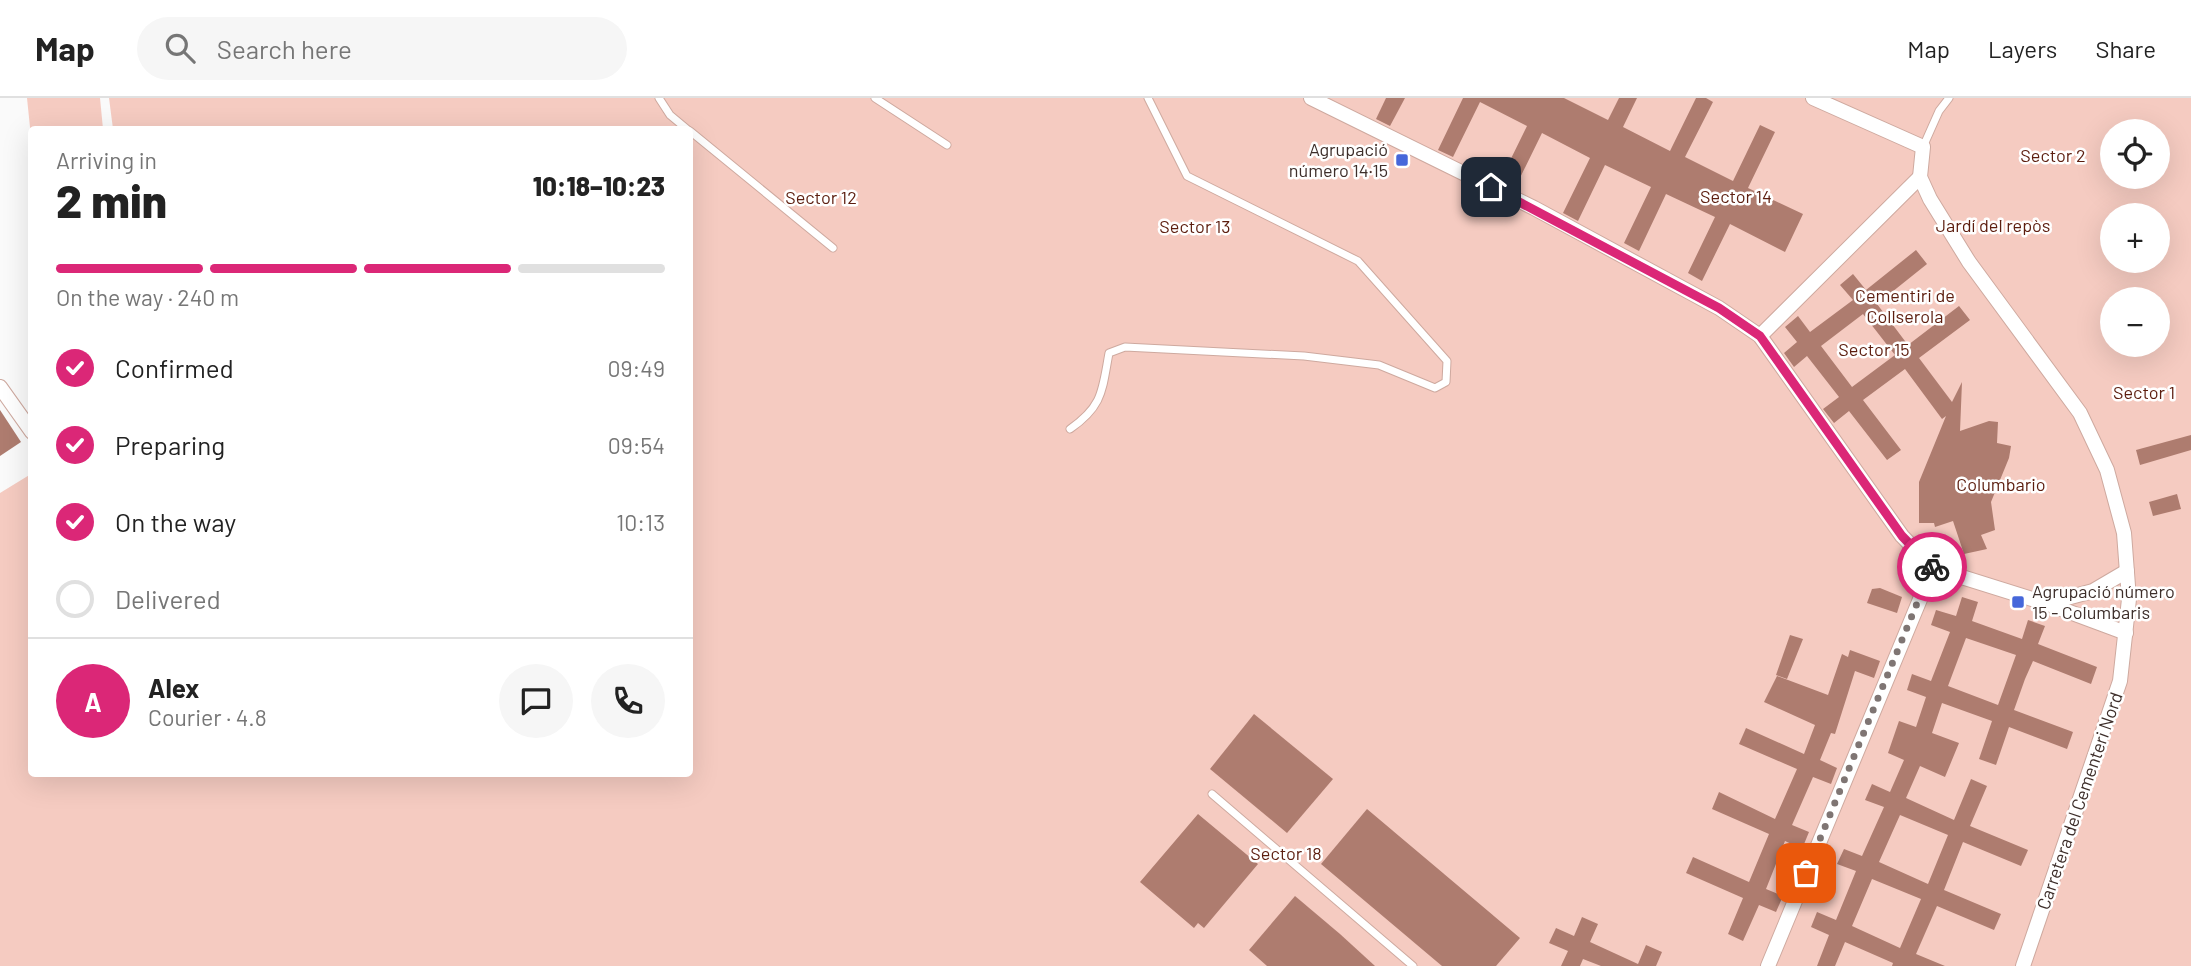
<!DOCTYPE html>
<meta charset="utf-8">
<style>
body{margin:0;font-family:Barlow,sans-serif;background:#f6f6f6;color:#222;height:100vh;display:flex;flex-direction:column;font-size:26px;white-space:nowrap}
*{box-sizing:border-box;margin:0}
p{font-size:23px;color:#767676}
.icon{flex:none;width:38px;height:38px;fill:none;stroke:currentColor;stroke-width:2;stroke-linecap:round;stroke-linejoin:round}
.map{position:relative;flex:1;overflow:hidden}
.sheet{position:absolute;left:28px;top:28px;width:665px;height:651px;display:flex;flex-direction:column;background:#fff;border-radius:7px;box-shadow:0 7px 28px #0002}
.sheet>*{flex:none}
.buttons{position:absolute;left:2100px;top:21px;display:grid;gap:14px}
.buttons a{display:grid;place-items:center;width:70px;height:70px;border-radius:50%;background:#fff;box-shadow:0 7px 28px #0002;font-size:35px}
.pin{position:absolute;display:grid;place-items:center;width:60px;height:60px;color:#fff;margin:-30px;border-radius:14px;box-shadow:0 4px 10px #0006}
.courier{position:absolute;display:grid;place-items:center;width:70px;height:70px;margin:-35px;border:5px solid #db2777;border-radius:50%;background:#fff;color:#222;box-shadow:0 2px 9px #0007}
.headline em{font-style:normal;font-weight:800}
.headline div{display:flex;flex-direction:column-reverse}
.headline{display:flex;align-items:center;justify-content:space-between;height:119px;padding:0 28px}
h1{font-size:46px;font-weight:800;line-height:52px}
.bar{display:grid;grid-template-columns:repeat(4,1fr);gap:10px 7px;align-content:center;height:84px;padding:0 28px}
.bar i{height:9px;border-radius:5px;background:#e0e0e0}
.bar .on{background:#db2777}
.bar p{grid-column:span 4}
.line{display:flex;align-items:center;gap:18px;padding:0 28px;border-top:2px solid #e0e0e0}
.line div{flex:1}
.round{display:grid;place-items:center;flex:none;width:74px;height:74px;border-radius:37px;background:#f6f6f6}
ol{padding:0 28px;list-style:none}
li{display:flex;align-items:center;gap:21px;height:77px}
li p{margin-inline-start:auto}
li .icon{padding:7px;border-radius:50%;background:#db2777;color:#fff;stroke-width:4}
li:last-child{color:#767676}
li i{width:38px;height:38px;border:4px solid #e0e0e0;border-radius:50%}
header{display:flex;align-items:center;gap:42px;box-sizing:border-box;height:98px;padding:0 35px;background:#fff;border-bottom:2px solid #e0e0e0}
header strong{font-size:33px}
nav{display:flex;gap:38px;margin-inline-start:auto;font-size:24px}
.search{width:490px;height:63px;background:#f6f6f6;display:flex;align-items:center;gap:18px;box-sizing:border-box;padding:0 24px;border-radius:38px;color:#767676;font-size:26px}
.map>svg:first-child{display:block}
.green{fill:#f5cbc1;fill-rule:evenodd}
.building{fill:#ae7c6f;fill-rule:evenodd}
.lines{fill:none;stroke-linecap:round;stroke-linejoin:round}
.service-casing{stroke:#cea99f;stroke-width:9}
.minor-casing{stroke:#cea99f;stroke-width:16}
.service{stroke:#fff;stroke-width:7}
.minor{stroke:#fff;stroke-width:14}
.done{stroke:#7f7573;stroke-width:7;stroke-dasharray:0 12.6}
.route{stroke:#db2777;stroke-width:9}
.poi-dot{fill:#4667da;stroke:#fff;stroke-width:2.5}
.labels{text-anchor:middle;stroke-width:5;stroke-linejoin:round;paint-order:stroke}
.poi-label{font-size:18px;fill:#3d2e2a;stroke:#fff;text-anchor:end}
.park-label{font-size:18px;fill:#5c1d0e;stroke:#fff}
.street-label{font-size:18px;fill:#3d2e2a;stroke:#fff}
</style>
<header>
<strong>Map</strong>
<div class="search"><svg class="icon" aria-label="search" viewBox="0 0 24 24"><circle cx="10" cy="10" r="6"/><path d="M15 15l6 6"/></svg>Search here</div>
<nav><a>Map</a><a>Layers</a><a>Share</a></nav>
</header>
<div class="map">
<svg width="2191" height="868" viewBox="0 0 2191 868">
<rect width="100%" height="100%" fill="#fafafa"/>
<g class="green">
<path d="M27 0H100L103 31 32 32 31 39Z"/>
<path d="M109 0H2191V868H0V395L31 376 32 676H690V32L113 31ZM2112 33H2158V79H2112ZM2112 117H2158V163H2112ZM2112 201H2158V247H2112Z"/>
</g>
<g class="building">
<path d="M1386 0H1405L1390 28 1376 21Z"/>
<path d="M1463 0H1564L1608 22 1619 0H1637L1623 29 1670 53 1696 0H1706L1713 4 1685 59 1733 83 1760 27 1775 34 1748 90 1803 116 1785 154 1730 126 1702 183 1688 175 1715 119 1666 96 1639 153 1624 145 1651 89 1605 67 1578 123 1563 115 1590 60 1542 35 1515 90 1500 83 1527 28 1480 4 1453 59 1438 52Z"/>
<path d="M1916 152 1927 166 1877 206 1908 247 1959 208 1970 222 1919 260 1952 304 1962 284 1960 333 1989 323 1998 324 1997 345 2011 348 2009 360 1991 404 1995 432 1981 437 1987 451 1964 456 1953 423 1935 429 1934 425H1919V384L1946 318 1942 321 1905 271 1863 302 1901 352 1887 362 1849 313 1834 325 1823 311 1839 299 1807 258 1794 269 1784 255 1797 244 1785 229 1798 218 1810 234 1853 202 1840 187 1853 176 1866 192ZM1863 216 1895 257 1852 289 1821 248Z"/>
<path d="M0 312 21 344 0 358Z"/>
<path d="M2191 337V352L2140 367 2136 352Z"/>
<path d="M2177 396 2181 411 2153 418 2149 404Z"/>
<path d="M1880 490 1902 499 1897 515 1867 505 1872 491Z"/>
<path d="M1962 499 1978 504 1972 523 2022 541 2028 522 2045 528 2038 546 2097 569 2091 586 2033 563 2025 581 2014 612 2073 634 2067 651 2009 629 1996 667 1979 661 1992 623 1942 605 1932 635 1959 645 1945 679 1920 668 1906 700 1954 722 1971 681 1987 688 1970 728 2028 752 2021 768 1963 744 1944 792 2001 816 1994 832 1937 808 1916 856 1945 868H1892L1893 865 1845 844 1835 868H1817L1829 837 1811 829 1817 814 1836 822 1856 773 1837 766 1844 751 1862 758 1884 709 1865 702 1872 686 1890 694 1904 662 1888 655 1899 623 1916 629 1926 599 1907 592 1912 576 1931 583 1950 534 1931 527 1936 512 1956 518ZM1966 540 2016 557 1998 607 1948 588ZM1900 717 1948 737 1928 786 1879 764ZM1872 781 1921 801 1900 850 1852 828Z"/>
<path d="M1790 537 1803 541 1787 581 1776 577Z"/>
<path d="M1850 552 1880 563 1874 580 1855 573 1835 636 1831 635 1820 662 1837 670 1831 686 1813 679 1792 727 1809 734 1802 751 1785 743 1766 791 1783 798 1776 814 1759 807 1743 843 1728 836 1743 800 1686 775 1693 759 1749 784 1769 736 1712 711 1719 694 1775 721 1797 671 1739 646 1746 630 1804 656 1815 627 1764 604 1777 578 1828 597 1842 556 1848 559Z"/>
<path d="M1254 616 1333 681 1287 735 1210 671Z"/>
<path d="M1367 711 1520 840 1496 868H1442L1321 766Z"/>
<path d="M1198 716 1258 766 1204 830 1198 825 1194 830 1140 784Z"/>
<path d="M1295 798 1340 836 1375 868H1267L1249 852Z"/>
<path d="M1582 819 1598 826 1590 844 1638 866 1646 847 1662 854 1656 868H1601L1583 861 1580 868H1561L1568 853 1549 845 1556 830 1574 838Z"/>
</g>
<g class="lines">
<g class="service-casing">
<g id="service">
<path d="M659 0 670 17 688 32"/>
<path d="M875 0 947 47"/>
<path d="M690 33 833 150"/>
<path d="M1923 49 1939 13 1949 0"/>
<path d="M1070 331C1103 308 1102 293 1109 255L1125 249 1304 258 1379 267 1435 290 1446 284 1447 263 1358 163 1187 78 1148 0"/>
<path d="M1212 696 1413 868"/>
</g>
</g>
<g class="minor-casing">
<g id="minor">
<path d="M1311 0 1534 110 1719 210 1760 238 1902 438 1933 470 2048 506 2126 535"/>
<path d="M1813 0 1923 49 1920 79 1930 101 1969 164 2080 315 2107 372 2124 435 2129 501 2120 583 2023 868"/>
<path d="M1760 238 1920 79"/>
<path d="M0 289 32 334"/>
<path d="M2048 505 2093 493 2127 473"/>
<path d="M1768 868 1933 470"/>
</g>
</g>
<use href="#service" class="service"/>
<use href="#minor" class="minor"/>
</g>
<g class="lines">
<path class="done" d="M1806 775 1932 469"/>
<path class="route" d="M1491 89 1719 210 1760 238 1902 438 1932 469"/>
</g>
<g class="poi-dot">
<rect x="1395" y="55" width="14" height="14" rx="3.5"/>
<rect x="2011" y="497" width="14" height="14" rx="3.5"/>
</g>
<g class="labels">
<g class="poi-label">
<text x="1388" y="58">Agrupació<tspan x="1388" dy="21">número 14·15</tspan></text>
<text x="2032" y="500" text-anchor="start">Agrupació número<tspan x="2032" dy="21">15 - Columbaris</tspan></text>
</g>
<g class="park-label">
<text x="2053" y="64">Sector 2</text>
<text x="1736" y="105">Sector 14</text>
<text x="821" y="106">Sector 12</text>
<text x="1993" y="134">Jardí del repòs</text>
<text x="1195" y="135">Sector 13</text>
<text x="1905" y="204">Cementiri de<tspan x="1905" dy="21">Collserola</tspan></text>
<text x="1874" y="258">Sector 15</text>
<text x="2144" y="301">Sector 1</text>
<text x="2001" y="393">Columbario</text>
<text x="1286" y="762">Sector 18</text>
</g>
<g class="street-label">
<text transform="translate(2080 703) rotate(-71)" y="6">Carretera del Cementeri Nord</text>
</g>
</g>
</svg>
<div class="buttons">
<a><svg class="icon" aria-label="locate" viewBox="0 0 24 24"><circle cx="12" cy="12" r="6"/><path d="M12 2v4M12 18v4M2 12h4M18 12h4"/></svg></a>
<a>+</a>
<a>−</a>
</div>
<div class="pin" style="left:1806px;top:775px;background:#ea580c"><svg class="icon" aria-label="bag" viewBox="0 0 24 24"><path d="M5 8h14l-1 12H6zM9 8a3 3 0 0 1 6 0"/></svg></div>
<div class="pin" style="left:1491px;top:89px;background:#1f2937"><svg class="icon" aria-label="home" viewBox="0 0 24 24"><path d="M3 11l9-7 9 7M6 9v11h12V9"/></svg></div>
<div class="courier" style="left:1932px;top:469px"><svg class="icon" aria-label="bike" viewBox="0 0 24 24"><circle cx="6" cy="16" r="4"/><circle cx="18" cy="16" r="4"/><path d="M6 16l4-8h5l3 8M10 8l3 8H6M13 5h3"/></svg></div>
<section class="sheet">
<div class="headline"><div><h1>2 min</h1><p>Arriving in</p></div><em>10:18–10:23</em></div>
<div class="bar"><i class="on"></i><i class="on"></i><i class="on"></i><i></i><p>On the way · 240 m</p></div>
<ol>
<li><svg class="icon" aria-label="check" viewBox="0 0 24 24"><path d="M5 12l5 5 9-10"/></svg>Confirmed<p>09:49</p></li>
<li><svg class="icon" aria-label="check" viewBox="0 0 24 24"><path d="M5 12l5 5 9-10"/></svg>Preparing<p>09:54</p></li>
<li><svg class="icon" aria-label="check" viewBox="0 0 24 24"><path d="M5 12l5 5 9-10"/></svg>On the way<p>10:13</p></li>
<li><i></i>Delivered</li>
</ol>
<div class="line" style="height:126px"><b class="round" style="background:#db2777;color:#fff">A</b><div><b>Alex</b><p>Courier · 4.8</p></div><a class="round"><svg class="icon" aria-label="chat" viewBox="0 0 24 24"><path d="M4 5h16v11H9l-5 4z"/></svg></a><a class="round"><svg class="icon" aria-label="phone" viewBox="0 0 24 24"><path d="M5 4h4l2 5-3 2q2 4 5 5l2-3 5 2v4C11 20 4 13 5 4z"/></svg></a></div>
</section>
</div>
